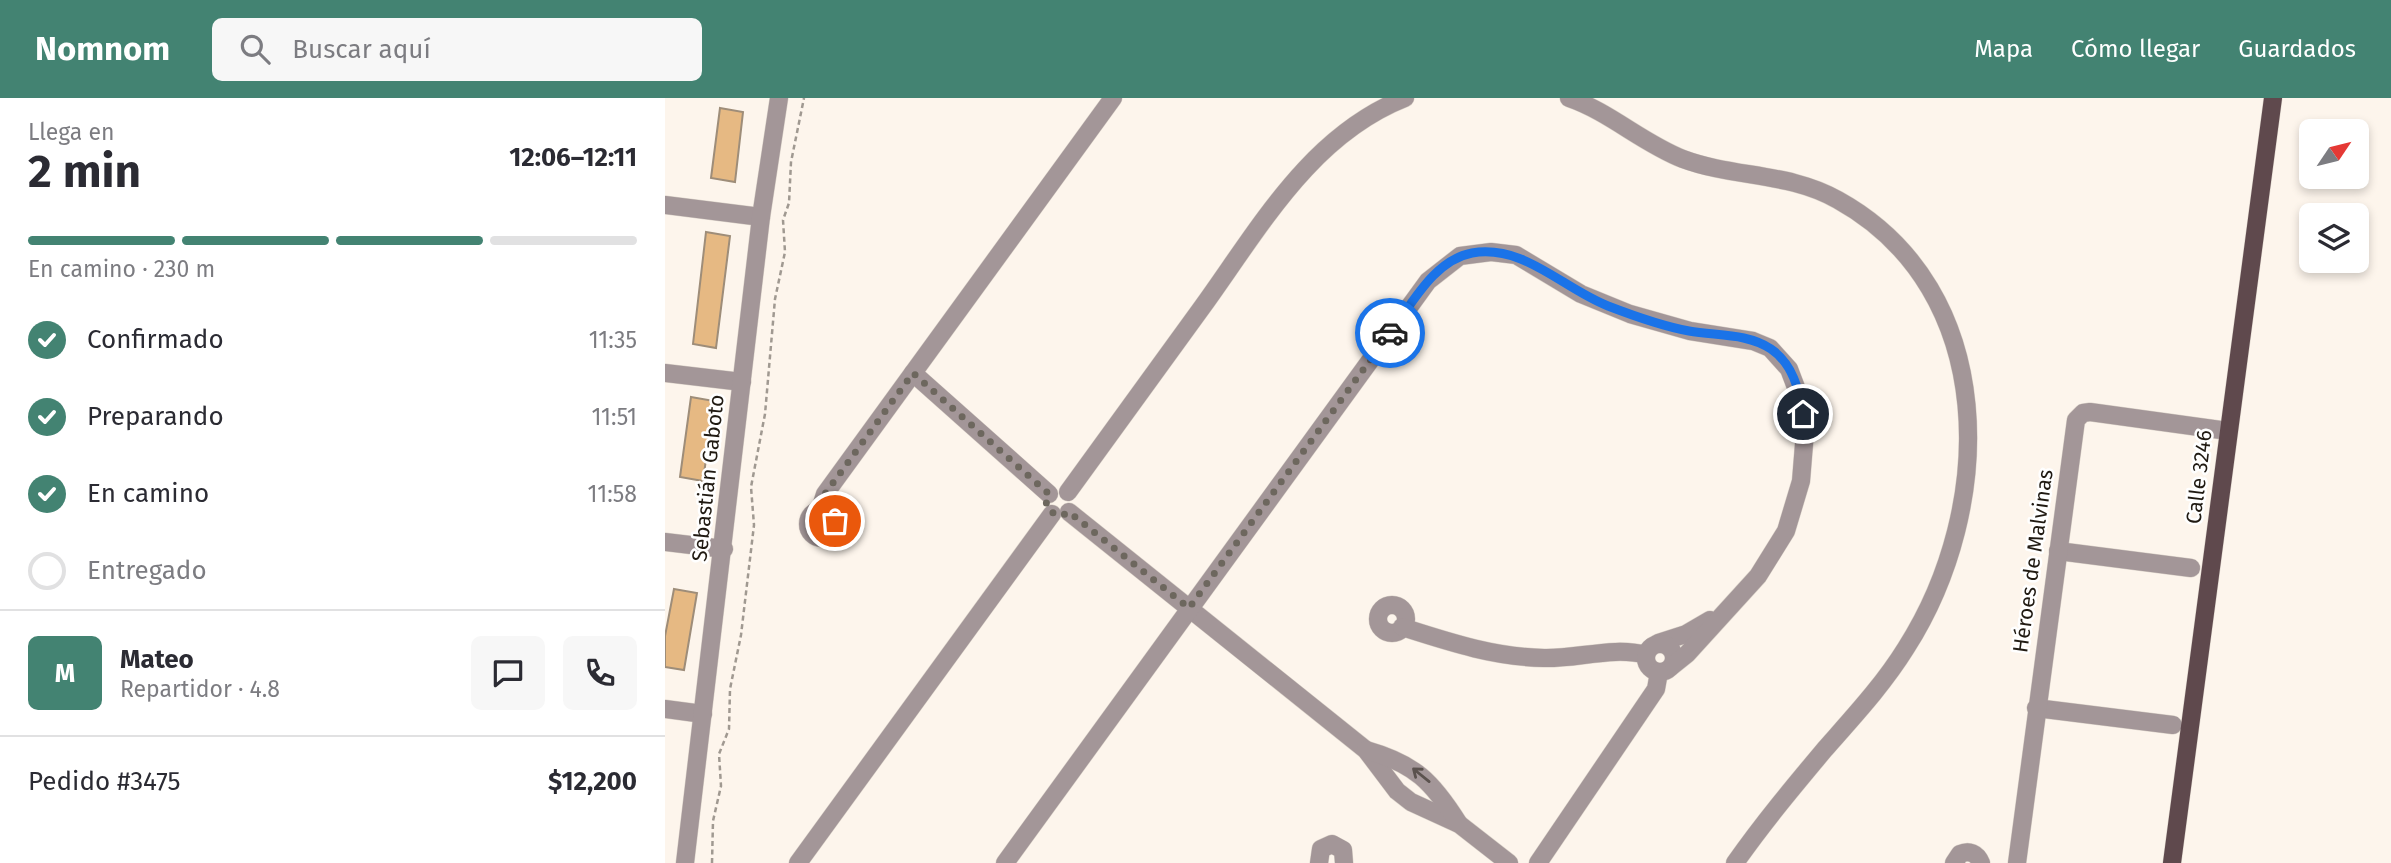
<!DOCTYPE html>
<html lang="es">
<meta charset="utf-8">
<style>
body{margin:0;font-family:"Fira Sans",sans-serif;background:#f7f7f7;color:#2b2b33;height:100vh;display:flex;flex-direction:column;font-size:26px;white-space:nowrap}
*{box-sizing:border-box;margin:0}
p{font-size:23px;color:#7c7c81}
.icon{flex:none;width:38px;height:38px;fill:none;stroke:currentColor;stroke-width:2;stroke-linecap:round;stroke-linejoin:round}
.map{position:relative;flex:1;overflow:hidden}
.sheet{display:flex;flex-direction:column;background:#fff;width:665px}
.sheet>*{flex:none}
.needle{width:46px;rotate:55deg}
.tools{position:absolute;left:1634px;top:21px;display:grid;gap:14px}
.tools a{display:grid;place-items:center;width:70px;height:70px;border-radius:10px;background:#fff;box-shadow:0 4px 10px #0003;font-size:35px}
.pin{position:absolute;display:grid;place-items:center;width:60px;height:60px;color:#fff;margin:-30px;border:4px solid #fff;border-radius:50%;box-shadow:0 2px 7px #0007}
.courier{position:absolute;display:grid;place-items:center;width:70px;height:70px;margin:-35px;border:5px solid #1a73e8;border-radius:50%;background:#fff;color:#222;box-shadow:0 2px 9px #0007}
.summary em{font-style:normal;font-weight:700}
.summary div{display:flex;flex-direction:column-reverse}
.summary{display:flex;align-items:center;justify-content:space-between;height:119px;padding:0 28px}
h1{font-size:46px;font-weight:700;line-height:52px}
.bar{display:grid;grid-template-columns:repeat(4,1fr);gap:10px 7px;align-content:center;height:84px;padding:0 28px}
.bar i{height:9px;border-radius:5px;background:#e1e1e2}
.bar .current{background:#438372}
.bar p{grid-column:span 4}
.line{display:flex;align-items:center;gap:18px;padding:0 28px;border-top:2px solid #e1e1e2}
.line div{flex:1}
.round{display:grid;place-items:center;flex:none;width:74px;height:74px;border-radius:10px;background:#f7f7f7}
ol{padding:0 28px;list-style:none}
li{display:flex;align-items:center;gap:21px;height:77px}
li p{margin-inline-start:auto}
li .icon{padding:7px;border-radius:50%;background:#438372;color:#fff;stroke-width:4}
li:last-child{color:#7c7c81}
li i{width:38px;height:38px;border:4px solid #e1e1e2;border-radius:50%}
header{display:flex;align-items:center;gap:42px;box-sizing:border-box;height:98px;padding:0 35px;background:#438372;color:#fff}
header strong{font-size:33px}
nav{display:flex;gap:38px;margin-inline-start:auto;font-size:24px}
.search{width:490px;height:63px;background:#f7f7f7;display:flex;align-items:center;gap:18px;box-sizing:border-box;padding:0 24px;border-radius:10px;color:#7c7c81;font-size:26px}
main{display:flex;flex:1;min-height:0}
.map>svg:first-child{display:block}
.building{fill:#e6b983;stroke:#9e8d79;stroke-width:2}
.lines{fill:none;stroke-linecap:round;stroke-linejoin:round}
.minor-casing{stroke:#dad2c9;stroke-width:19}
.major-casing{stroke:#dad2c9;stroke-width:19}
.path{stroke:#a09991;stroke-width:2.5;stroke-dasharray:5 3.5;stroke-linecap:butt}
.minor{stroke:#a39698;stroke-width:18}
.major{stroke:#5f494d;stroke-width:18}
.oneway{stroke:#5b524e}
.done{stroke:#6d675e;stroke-width:7;stroke-dasharray:0 12.6}
.route{stroke:#1a73e8;stroke-width:9}
.labels{text-anchor:middle;stroke-width:5;stroke-linejoin:round;paint-order:stroke}
.street-label{font-size:21px;fill:#201a12;stroke:#fff}
</style>
<header>
<strong>Nomnom</strong>
<div class="search"><svg class="icon" aria-label="search" viewBox="0 0 24 24"><circle cx="10" cy="10" r="6"/><path d="M15 15l6 6"/></svg>Buscar aquí</div>
<nav><a>Mapa</a><a>Cómo llegar</a><a>Guardados</a></nav>
</header>
<main>
<section class="sheet">
<div class="summary"><div><h1>2 min</h1><p>Llega en</p></div><em>12:06–12:11</em></div>
<div class="bar"><i class="current"></i><i class="current"></i><i class="current"></i><i></i><p>En camino · 230 m</p></div>
<ol>
<li><svg class="icon" aria-label="check" viewBox="0 0 24 24"><path d="M5 12l5 5 9-10"/></svg>Confirmado<p>11:35</p></li>
<li><svg class="icon" aria-label="check" viewBox="0 0 24 24"><path d="M5 12l5 5 9-10"/></svg>Preparando<p>11:51</p></li>
<li><svg class="icon" aria-label="check" viewBox="0 0 24 24"><path d="M5 12l5 5 9-10"/></svg>En camino<p>11:58</p></li>
<li><i></i>Entregado</li>
</ol>
<div class="line" style="height:126px"><b class="round" style="background:#438372;color:#fff">M</b><div><b>Mateo</b><p>Repartidor · 4.8</p></div><a class="round"><svg class="icon" aria-label="chat" viewBox="0 0 24 24"><path d="M4 5h16v11H9l-5 4z"/></svg></a><a class="round"><svg class="icon" aria-label="phone" viewBox="0 0 24 24"><path d="M5 4h4l2 5-3 2q2 4 5 5l2-3 5 2v4C11 20 4 13 5 4z"/></svg></a></div>
<div class="line" style="height:91px"><div>Pedido #3475</div><b>$12,200</b></div>
</section>
<div class="map">
<svg width="1726" height="765" viewBox="0 0 1726 765">
<rect width="100%" height="100%" fill="#fdf5ec"/>
<g class="building">
<path d="M55 10 78 14 70 84 46 80Z"/>
<path d="M41 134 65 138 51 250 28 246Z"/>
<path d="M26 299 49 303 38 383 15 379Z"/>
<path d="M9 491 32 495 19 572 0 569V538Z"/>
</g>
<g class="lines">
<g class="minor-casing">
<g id="minor">
<path d="M904 0C945 14 977 45 1018 61 1069 80 1124 74 1173 102 1335 192 1331 409 1241 550 1218 587 1189 618 1160 651 1129 688 1098 725 1070 765"/>
<path d="M0 107 96 119"/>
<path d="M0 275 77 284"/>
<path d="M248 275 384 396"/>
<path d="M403 394C448 332 493 270 538 208 595 129 646 37 740 0"/>
<path d="M155 412 160 396 448 0"/>
<circle cx="157" cy="426" r="14"/>
<path d="M404 414 701 652 732 693 746 704 794 726 844 765"/>
<path d="M0 444 59 451"/>
<path d="M1393 453 1526 470"/>
<circle cx="727" cy="521" r="14"/>
<path d="M737 529C784 544 829 559 879 560 912 561 949 548 981 557"/>
<path d="M993 545 1021 536 1045 522"/>
<circle cx="995" cy="560" r="14"/>
<path d="M1371 610 1508 627"/>
<path d="M0 611 38 616"/>
<path d="M701 652C750 666 767 683 794 726"/>
<path d="M20 765 96 119 114 0"/>
<path d="M133 765 387 416"/>
<path d="M340 765 763 183 795 158 826 154 851 157 916 196 965 216 1025 233 1088 243 1105 250 1124 271 1135 300 1140 334 1136 383 1121 433 1093 478 1022 556 1007 568"/>
<path d="M654 765 656 751 667 746 678 752 679 765"/>
<path d="M873 765 991 591 994 574"/>
<path d="M1289 765 1295 756C1304 752 1312 755 1316 765"/>
<path d="M1352 765 1411 322 1418 315 1425 314 1563 333"/>
</g>
</g>
<g class="major-casing">
<path id="major" d="M1507 765 1608 0"/>
</g>
<path class="path" d="M47 765 48 723 56 688 54 656 64 631 65 591 76 537 89 427 86 389 100 316 110 201 120 154 118 122 124 105 126 64 139 0"/>
<use href="#minor" class="minor"/>
<use href="#major" class="major"/>
</g>
<defs><path id="oneway-shaft" d="M-6 0H5M1.5-3L5.5 0L1.5 3" fill="none" stroke-width="1.6" stroke-linecap="round" stroke-linejoin="round" transform="scale(1.75)"/></defs>
<use class="oneway" href="#oneway-shaft" transform="translate(756 677) rotate(-141)"/>
<g class="lines">
<path class="done" d="M170 423 165 415 155 412 160 396 248 275 384 396 381 404 384 413 396 418 404 414 524 510 725 235"/>
<path class="route" d="M725 235C747 206 769 162 807 155 859 146 897 190 943 208 969 218 996 228 1024 233 1052 238 1082 235 1106 251 1128 266 1134 292 1138 316"/>
</g>
<g class="labels">
<g class="street-label">
<text transform="translate(1534 379) rotate(-83)" y="7">Calle 3246</text>
<text transform="translate(43 380) rotate(-84)" y="7">Sebastián Gaboto</text>
<text transform="translate(1368 463) rotate(-82)" y="7">Héroes de Malvinas</text>
</g>
</g>
</svg>
<div class="tools">
<a><svg class="needle" viewBox="-14 -14 28 28"><path d="M0-13l5 13h-10z" fill="#e53935"/><path d="M0 13l5-13h-10z" fill="#7c7c81"/></svg></a>
<a><svg class="icon" aria-label="layers" viewBox="0 0 24 24"><path d="M12 4l9 5-9 5-9-5zM3 14l9 5 9-5"/></svg></a>
</div>
<div class="pin" style="left:170px;top:423px;background:#ea580c"><svg class="icon" aria-label="bag" viewBox="0 0 24 24"><path d="M5 8h14l-1 12H6zM9 8a3 3 0 0 1 6 0"/></svg></div>
<div class="pin" style="left:1138px;top:316px;background:#1f2937"><svg class="icon" aria-label="home" viewBox="0 0 24 24"><path d="M3 11l9-7 9 7M6 9v11h12V9"/></svg></div>
<div class="courier" style="left:725px;top:235px"><svg class="icon" aria-label="car" viewBox="0 0 24 24"><path d="M5 17H2v-5l4-1 3-4h7l3 4 3 1v5h-3M9 17h6M6 11h13"/><circle cx="7" cy="17" r="2"/><circle cx="17" cy="17" r="2"/></svg></div>
</div>
</main>
